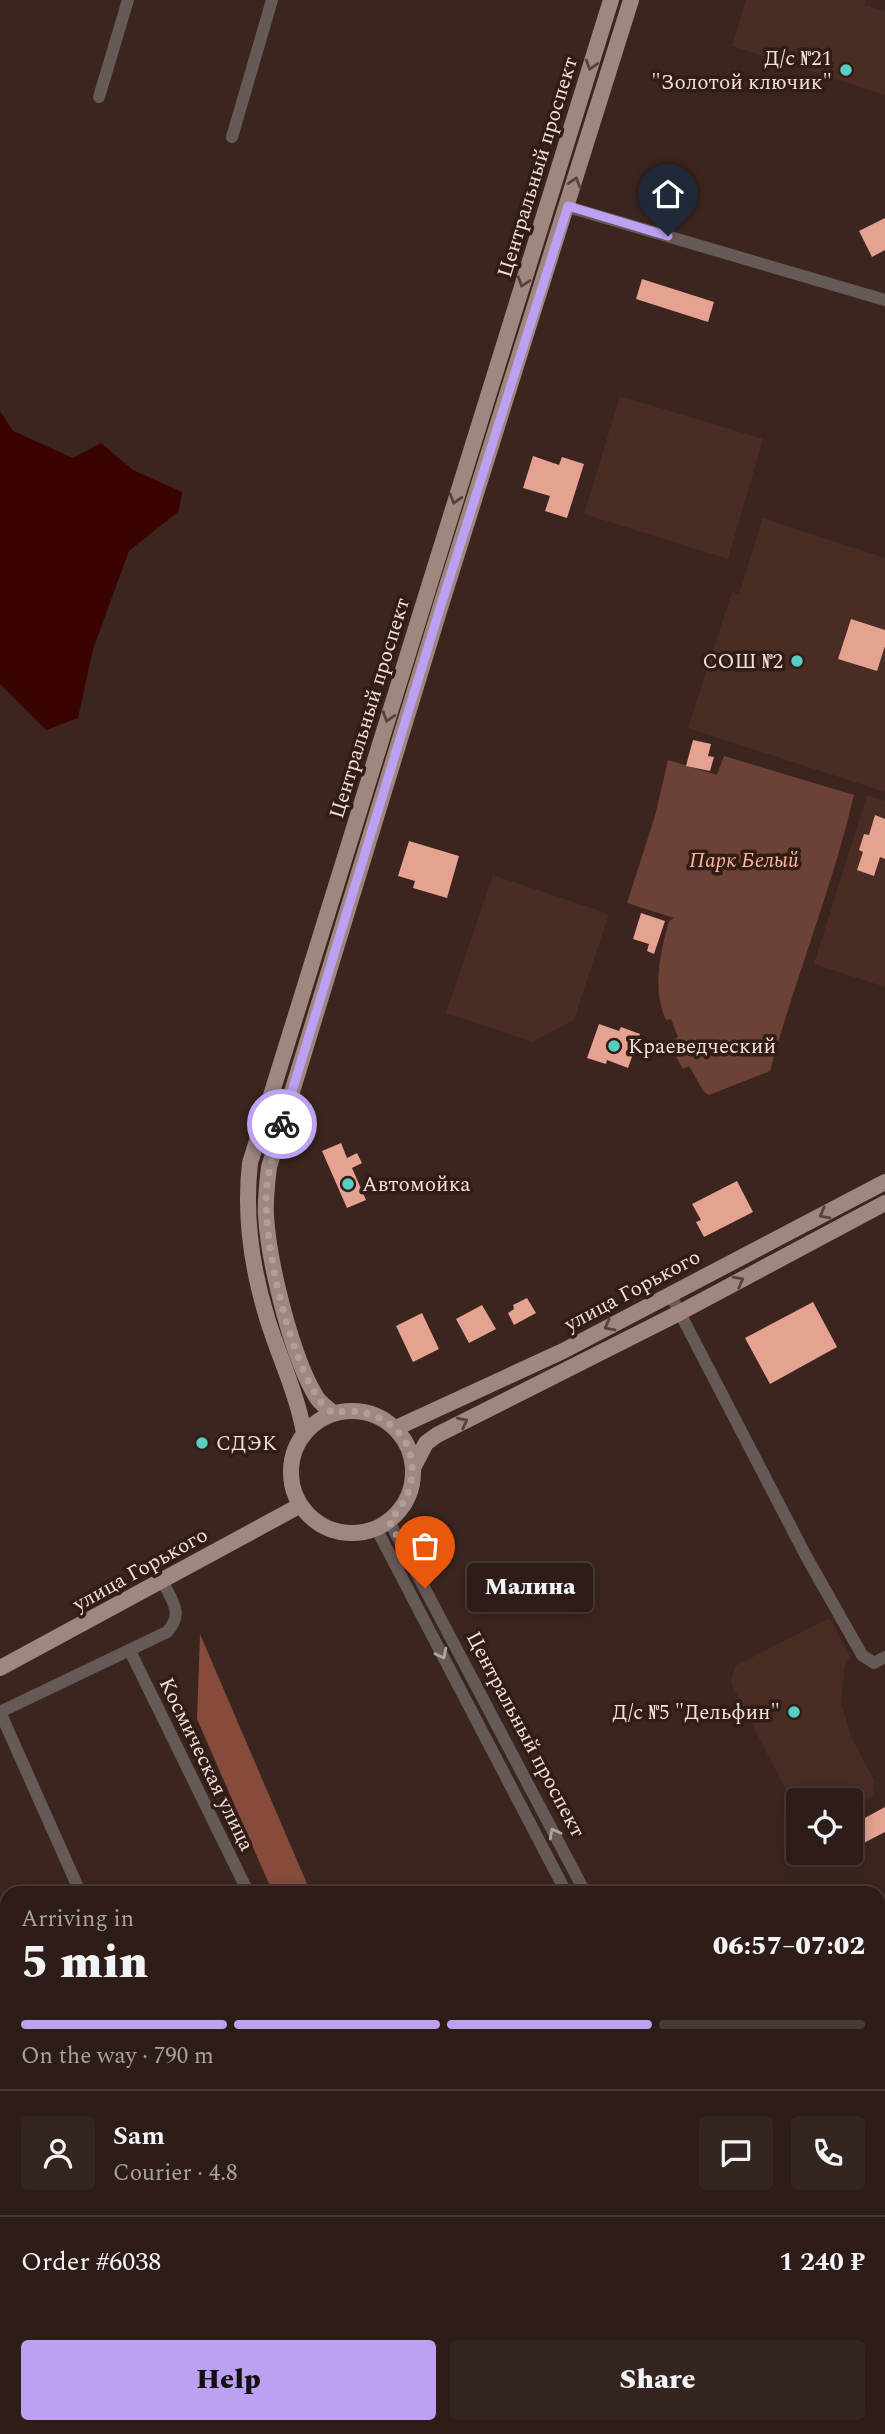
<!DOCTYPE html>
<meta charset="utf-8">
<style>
body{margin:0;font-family:Spectral,serif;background:#352520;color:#f1f3f6;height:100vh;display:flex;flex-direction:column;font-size:26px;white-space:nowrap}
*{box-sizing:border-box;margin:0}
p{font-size:23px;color:#a7a1a1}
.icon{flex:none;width:38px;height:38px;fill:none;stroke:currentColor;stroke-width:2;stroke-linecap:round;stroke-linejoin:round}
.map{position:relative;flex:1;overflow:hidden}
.side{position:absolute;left:0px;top:1886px;width:886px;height:548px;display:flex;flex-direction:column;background:#2d1c17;border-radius:21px 21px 0 0;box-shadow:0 4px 18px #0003,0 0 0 2px #483a36}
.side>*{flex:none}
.controls{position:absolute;left:786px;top:1788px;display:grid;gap:14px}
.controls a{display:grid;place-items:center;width:77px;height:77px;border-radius:7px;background:#2d1c17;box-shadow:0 4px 18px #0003,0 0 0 2px #483a36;font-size:35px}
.pin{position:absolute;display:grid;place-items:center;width:60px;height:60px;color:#fff;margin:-72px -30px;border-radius:50% 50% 50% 0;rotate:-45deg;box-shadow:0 0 7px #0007}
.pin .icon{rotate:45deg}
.courier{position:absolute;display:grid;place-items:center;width:70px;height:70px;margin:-35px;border:5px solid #bca0f2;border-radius:50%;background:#fff;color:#222;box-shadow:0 2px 9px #0007}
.bubble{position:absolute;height:49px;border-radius:7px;background:#2d1c17;box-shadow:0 4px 18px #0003,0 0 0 2px #483a36;font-size:23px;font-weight:800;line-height:49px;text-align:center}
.head em{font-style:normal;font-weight:800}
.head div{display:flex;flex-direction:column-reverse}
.head{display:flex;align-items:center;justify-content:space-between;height:119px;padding:0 21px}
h1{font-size:46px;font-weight:800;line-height:52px}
.bar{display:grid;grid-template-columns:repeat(4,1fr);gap:10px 7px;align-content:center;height:84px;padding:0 21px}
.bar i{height:9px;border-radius:5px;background:#483a36}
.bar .active{background:#bca0f2}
.bar p{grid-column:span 4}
.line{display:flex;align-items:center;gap:18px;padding:0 21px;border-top:2px solid #483a36}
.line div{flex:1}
.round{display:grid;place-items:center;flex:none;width:74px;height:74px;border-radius:7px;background:#352520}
.action{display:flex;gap:14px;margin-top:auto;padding:14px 21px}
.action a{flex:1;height:80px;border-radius:7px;background:#bca0f2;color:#111;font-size:28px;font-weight:800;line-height:80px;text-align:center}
.action a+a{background:#352520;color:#f1f3f6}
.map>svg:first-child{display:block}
.built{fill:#492c24}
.green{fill:#6c4236}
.forest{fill:#864b3b}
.water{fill:#390400}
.building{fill:#e5a290}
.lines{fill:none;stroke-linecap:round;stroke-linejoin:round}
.minor{stroke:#665a57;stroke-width:12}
.major{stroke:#9f8780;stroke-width:16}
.oneway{stroke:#58413b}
.oneway2{stroke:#b1a4a0}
.done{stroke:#b09f99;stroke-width:7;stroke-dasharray:0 12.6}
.route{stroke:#bca0f2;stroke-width:9}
.poi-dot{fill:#57cec1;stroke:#321c16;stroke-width:2.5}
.labels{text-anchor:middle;stroke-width:7;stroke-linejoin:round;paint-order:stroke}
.poi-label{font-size:21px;fill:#efe0db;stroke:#321c16;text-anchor:end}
.street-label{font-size:21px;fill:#efe0db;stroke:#321c16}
.park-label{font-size:21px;font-style:italic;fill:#ffb5a0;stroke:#321c16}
</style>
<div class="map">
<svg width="885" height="2434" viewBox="0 0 885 2434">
<rect width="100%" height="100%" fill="#3c251f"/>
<g class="built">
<path d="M746 0H866L865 5 885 11V95L732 46Z"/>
<path d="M620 396 763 439 728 559 584 514Z"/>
<path d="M763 518 885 558V792L688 728 732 592 739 594Z"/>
<path d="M867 795 885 801V987L814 964Z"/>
<path d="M493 875 609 914 574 1020 532 1042 446 1013Z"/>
<path d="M830 1618 850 1656 844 1669 841 1702 852 1739 874 1780 873 1796 851 1807 850 1801H798V1814L731 1683 735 1666Z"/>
</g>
<path class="green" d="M724 756 854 795C832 889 795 978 770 1071L709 1095 704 1092 689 1066 683 1069 669 1044 678 1037 671 1019 666 1020C652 990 660 952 669 921L674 918 627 903 655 816 668 760 717 775Z"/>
<path class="forest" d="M200 1634 311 1893H273L197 1719Z"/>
<path class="water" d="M0 411 13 431 73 458 101 443 133 470 182 492 179 511 129 551 93 649 78 718 46 730 0 684Z"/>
<g class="building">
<path d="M885 218V250L872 257 859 231Z"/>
<path d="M642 279 714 302 708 322 636 299Z"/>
<path d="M533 456 559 465 562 457 584 464 567 518 545 511 550 496 523 488Z"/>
<path d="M851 619 885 630V646L877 671 838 659Z"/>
<path d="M693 740 711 744 708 756 714 757 710 771 686 766Z"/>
<path d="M875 815 885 819V859L880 857 874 876 857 870 863 852 859 850 864 834 869 835Z"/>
<path d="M409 841 459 856 447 898 413 888 415 881 398 876Z"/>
<path d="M641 913 665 921 654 954 647 951 649 944 633 939Z"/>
<path d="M599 1024 619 1031 621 1027 640 1034 628 1068 607 1060 606 1064 587 1058Z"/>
<path d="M341 1143 347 1158 357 1153 362 1163 352 1168 366 1200 347 1208 322 1151Z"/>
<path d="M737 1181 753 1212 704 1237 696 1222 701 1220 692 1204Z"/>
<path d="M527 1298 536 1313 514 1325 508 1313 514 1309 513 1305Z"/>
<path d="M813 1302 837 1347 770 1384 745 1338Z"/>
<path d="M482 1305 496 1329 469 1343 456 1319Z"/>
<path d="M422 1313 439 1349 413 1362 396 1326Z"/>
<path d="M885 1807V1832L854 1848 850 1843V1826Z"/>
</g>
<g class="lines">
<g class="minor">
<path d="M99 97 128 0"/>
<path d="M232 137 272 0"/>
<path d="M568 207 885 300"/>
<path d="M670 1294 806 1556 862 1655 874 1663 885 1657"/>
<path d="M389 1521 586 1894"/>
<path d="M376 1528 567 1894"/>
<path d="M130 1651 249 1894"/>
<path d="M0 1712 167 1632C185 1613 171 1600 162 1580"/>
<path d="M0 1712 81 1894"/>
<path d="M0 2017 7 2013"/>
<path d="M0 2188 7 2184"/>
<path d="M878 2341 885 2338"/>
<path d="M0 2393 7 2411"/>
<path d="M13 2427 16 2434"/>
<path d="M165 2427 168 2434"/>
<path d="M548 2427 551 2434"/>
<path d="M685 2427 687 2434"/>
<path d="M849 2427 852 2434"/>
<path d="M868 2427 872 2434"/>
</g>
<g class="major">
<circle cx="352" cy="1472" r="61"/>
<path d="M333 1413C328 1408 321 1404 317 1398 292 1358 269 1264 266 1216 265 1200 267 1184 269 1167L441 605 631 0"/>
<path d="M396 1428 563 1351 885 1182"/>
<path d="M304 1433C297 1394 280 1359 268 1321 252 1270 244 1216 250 1163L611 0"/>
<path d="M414 1466 426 1443 437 1435 679 1313 885 1203"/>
<path d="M0 1668 299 1506"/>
</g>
</g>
<defs><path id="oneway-chevron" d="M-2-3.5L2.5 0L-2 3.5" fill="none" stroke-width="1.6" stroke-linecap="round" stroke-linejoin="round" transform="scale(1.75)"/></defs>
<g class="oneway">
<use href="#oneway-chevron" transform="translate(591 65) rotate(107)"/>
<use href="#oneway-chevron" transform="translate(575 182) rotate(-73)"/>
<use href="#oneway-chevron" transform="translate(523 282) rotate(108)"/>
<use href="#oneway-chevron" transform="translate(455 499) rotate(107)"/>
<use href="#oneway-chevron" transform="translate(388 717) rotate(107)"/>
<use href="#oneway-chevron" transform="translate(824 1214) rotate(152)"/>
<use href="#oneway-chevron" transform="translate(739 1281) rotate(-28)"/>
<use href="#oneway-chevron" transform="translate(609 1326) rotate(152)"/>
<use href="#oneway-chevron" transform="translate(463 1422) rotate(-27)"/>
</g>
<g class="oneway2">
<use href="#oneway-chevron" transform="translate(442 1654) rotate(63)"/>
<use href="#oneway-chevron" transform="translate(554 1833) rotate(-118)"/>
</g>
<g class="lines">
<path class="done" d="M282 1124C275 1148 267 1171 266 1197 265 1250 289 1354 318 1398 321 1404 328 1409 333 1413 403 1400 439 1471 389 1521L425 1588"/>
<path class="route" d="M282 1124 441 605 568 206 668 236"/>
</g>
<g class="poi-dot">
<circle cx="846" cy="70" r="7"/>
<circle cx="797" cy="661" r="7"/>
<circle cx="614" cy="1046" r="7"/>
<circle cx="348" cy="1184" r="7"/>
<circle cx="202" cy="1443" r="7"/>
<circle cx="794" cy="1712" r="7"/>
</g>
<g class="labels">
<g class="poi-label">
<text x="832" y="65">Д/c №21<tspan x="832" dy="24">"Золотой ключик"</tspan></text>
<text x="783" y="668">СОШ №2</text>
<text x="628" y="1053" text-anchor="start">Краеведческий</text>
<text x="362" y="1191" text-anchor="start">Автомойка</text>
<text x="216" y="1450" text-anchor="start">СДЭК</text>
<text x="780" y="1719">Д/c №5 "Дельфин"</text>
</g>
<g class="street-label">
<text transform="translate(537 167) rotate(-73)" y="7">Центральный проспект</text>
<text transform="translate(369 708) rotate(-73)" y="7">Центральный проспект</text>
<text transform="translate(632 1290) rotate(-28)" y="7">улица Горького</text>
<text transform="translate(140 1569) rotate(-29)" y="7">улица Горького</text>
<text transform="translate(526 1734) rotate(62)" y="7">Центральный проспект</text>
<text transform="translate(207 1764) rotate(64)" y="7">Космическая улица</text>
</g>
<g class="park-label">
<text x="744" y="867">Парк Белый</text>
</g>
</g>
</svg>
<div class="controls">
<a><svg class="icon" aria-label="locate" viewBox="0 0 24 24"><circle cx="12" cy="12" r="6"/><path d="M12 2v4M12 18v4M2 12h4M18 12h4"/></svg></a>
</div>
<div class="pin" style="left:425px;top:1588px;background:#ea580c"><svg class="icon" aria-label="bag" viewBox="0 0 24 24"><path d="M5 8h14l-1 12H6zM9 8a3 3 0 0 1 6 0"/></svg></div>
<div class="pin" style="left:668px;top:236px;background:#1f2937"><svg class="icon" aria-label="home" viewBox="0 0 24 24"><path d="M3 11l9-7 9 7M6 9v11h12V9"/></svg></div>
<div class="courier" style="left:282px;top:1124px"><svg class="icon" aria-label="bike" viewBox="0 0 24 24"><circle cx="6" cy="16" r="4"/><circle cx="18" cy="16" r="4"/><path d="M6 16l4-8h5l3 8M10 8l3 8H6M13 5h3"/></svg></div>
<div class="bubble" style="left:467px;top:1563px;width:126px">Малина</div>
<section class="side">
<div class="head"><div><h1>5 min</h1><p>Arriving in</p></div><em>06:57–07:02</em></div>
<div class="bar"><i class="active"></i><i class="active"></i><i class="active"></i><i></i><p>On the way · 790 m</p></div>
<div class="line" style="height:126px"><a class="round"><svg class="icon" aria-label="person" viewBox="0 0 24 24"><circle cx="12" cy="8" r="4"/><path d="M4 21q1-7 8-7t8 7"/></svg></a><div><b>Sam</b><p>Courier · 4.8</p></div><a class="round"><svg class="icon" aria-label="chat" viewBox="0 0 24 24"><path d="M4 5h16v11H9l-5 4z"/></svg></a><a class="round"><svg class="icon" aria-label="phone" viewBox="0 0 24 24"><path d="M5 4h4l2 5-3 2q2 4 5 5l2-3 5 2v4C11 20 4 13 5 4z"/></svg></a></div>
<div class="line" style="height:91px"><div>Order #6038</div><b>1 240 ₽</b></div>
<div class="action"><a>Help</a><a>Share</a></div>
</section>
</div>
